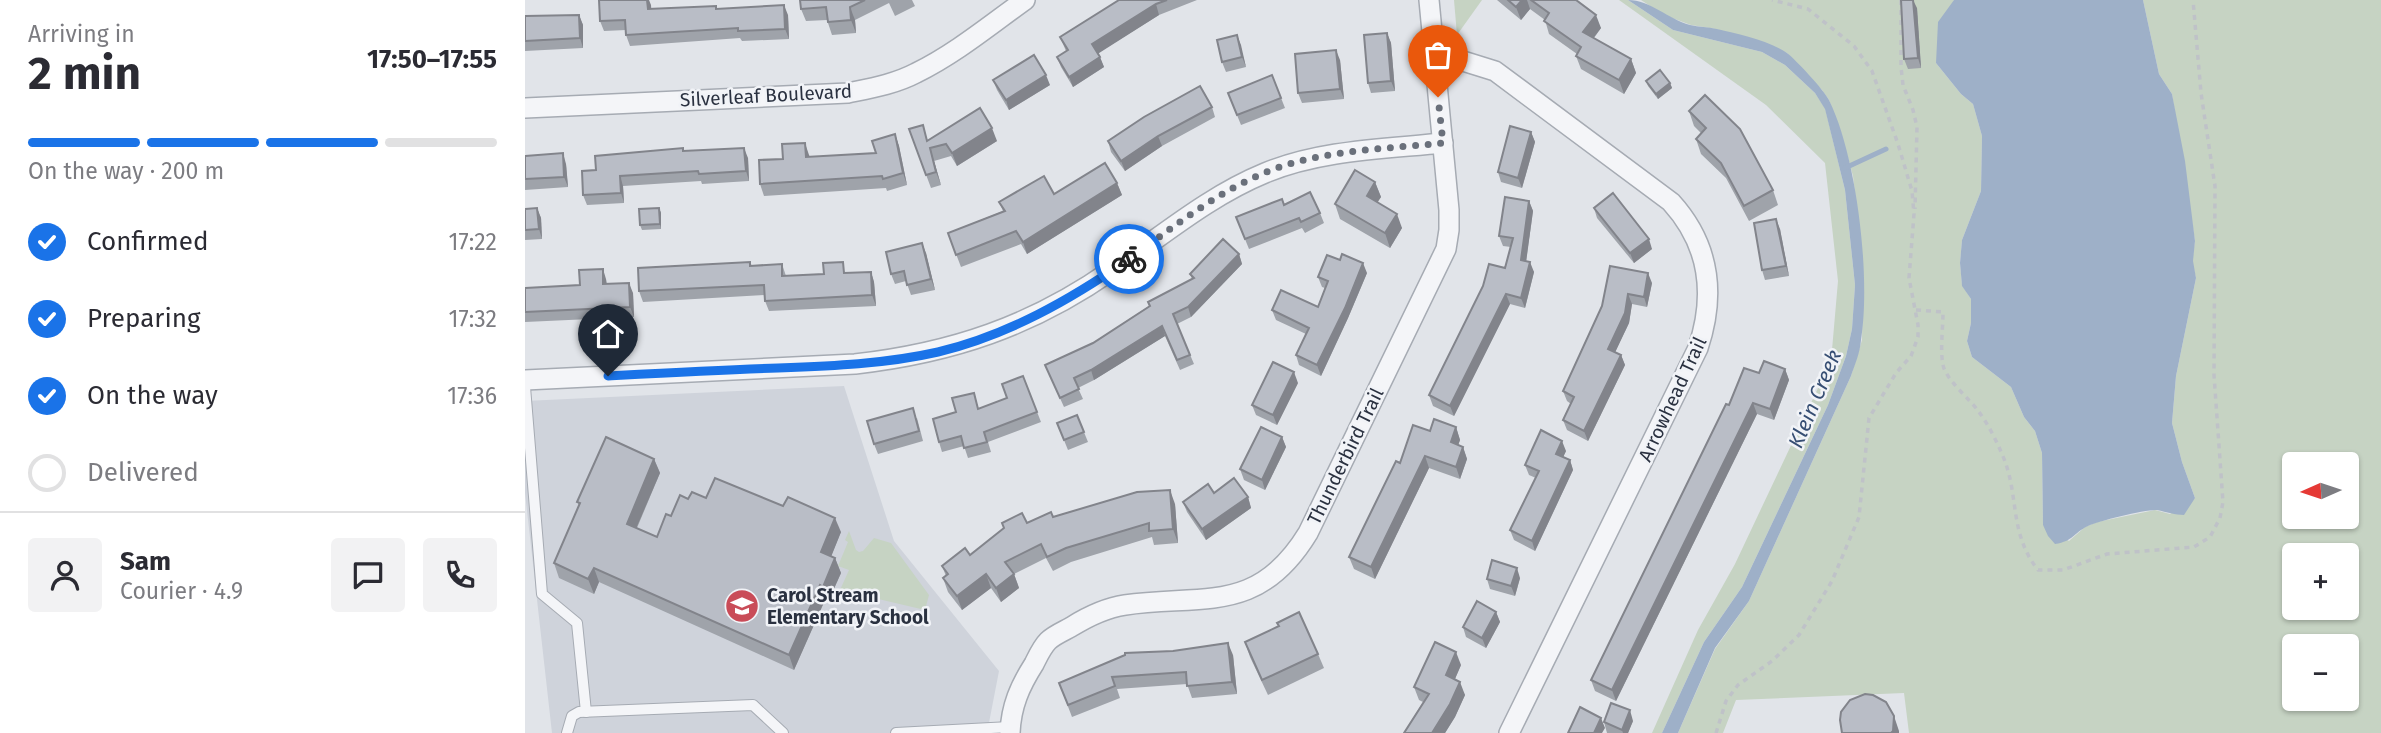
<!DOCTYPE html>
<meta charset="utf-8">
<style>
body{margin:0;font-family:"Fira Sans",sans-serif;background:#f2f2f3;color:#2b2b33;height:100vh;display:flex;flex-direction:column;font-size:26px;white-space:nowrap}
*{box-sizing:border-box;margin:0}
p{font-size:23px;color:#7c7c81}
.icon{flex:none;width:38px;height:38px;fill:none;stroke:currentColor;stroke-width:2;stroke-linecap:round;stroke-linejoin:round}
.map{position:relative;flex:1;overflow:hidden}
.drawer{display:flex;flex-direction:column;background:#fff;width:525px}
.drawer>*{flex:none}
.needle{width:46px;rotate:267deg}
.fabs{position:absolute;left:1757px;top:452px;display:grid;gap:14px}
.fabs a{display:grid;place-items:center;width:77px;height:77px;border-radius:7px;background:#fff;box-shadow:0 2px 5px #0004;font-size:35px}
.pin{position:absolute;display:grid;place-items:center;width:60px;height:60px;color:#fff;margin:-72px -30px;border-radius:50% 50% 50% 0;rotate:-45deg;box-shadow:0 0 7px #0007}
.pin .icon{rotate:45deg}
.courier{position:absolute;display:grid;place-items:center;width:70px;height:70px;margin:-35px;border:5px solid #1a73e8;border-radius:50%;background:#fff;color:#222;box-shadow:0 2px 9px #0007}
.overview em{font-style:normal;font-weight:700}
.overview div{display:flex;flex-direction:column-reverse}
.overview{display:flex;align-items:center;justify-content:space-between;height:119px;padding:0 28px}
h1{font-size:46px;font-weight:700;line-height:52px}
.bar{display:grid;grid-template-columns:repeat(4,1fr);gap:10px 7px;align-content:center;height:84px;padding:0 28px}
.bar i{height:9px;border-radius:5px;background:#e1e1e2}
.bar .selected{background:#1a73e8}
.bar p{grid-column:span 4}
.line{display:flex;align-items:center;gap:18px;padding:0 28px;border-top:2px solid #e1e1e2}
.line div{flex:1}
.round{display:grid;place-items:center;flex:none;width:74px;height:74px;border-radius:7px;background:#f2f2f3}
ol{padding:0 28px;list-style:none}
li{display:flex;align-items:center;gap:21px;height:77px}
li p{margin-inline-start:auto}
li .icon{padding:7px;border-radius:50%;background:#1a73e8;color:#fff;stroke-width:4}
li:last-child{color:#7c7c81}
li i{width:38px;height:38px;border:4px solid #e1e1e2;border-radius:50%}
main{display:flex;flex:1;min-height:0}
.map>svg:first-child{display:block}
.built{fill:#cfd3db}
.green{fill:#c6d3c3;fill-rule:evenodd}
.water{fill:#9eb0c8}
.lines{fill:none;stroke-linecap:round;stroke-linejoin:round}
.stream{stroke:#9eb0c8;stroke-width:5}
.lane-casing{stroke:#a6abb3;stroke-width:12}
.street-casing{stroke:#a6abb3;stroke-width:22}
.path{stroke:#bfc2c8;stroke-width:3.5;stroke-dasharray:5 5;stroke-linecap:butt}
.lane{stroke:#f4f5f8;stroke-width:10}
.street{stroke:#f4f5f8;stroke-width:19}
.wall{fill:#9fa3aa}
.shaded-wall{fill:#82848b}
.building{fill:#b9bdc6;stroke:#82848b;stroke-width:2}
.done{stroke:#6a707b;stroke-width:7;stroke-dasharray:0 12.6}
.route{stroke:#1a73e8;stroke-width:9}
.labels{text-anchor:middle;stroke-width:5;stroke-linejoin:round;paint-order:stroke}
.street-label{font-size:19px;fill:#2a3140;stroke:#f1f3f7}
.poi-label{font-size:19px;font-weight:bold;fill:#2a3140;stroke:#f1f3f7;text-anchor:start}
.water-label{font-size:21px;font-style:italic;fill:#364e73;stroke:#f1f3f7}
</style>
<main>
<section class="drawer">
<div class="overview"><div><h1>2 min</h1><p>Arriving in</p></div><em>17:50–17:55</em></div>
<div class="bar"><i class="selected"></i><i class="selected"></i><i class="selected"></i><i></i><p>On the way · 200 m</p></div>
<ol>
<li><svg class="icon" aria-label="check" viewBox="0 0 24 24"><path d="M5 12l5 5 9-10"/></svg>Confirmed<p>17:22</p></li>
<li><svg class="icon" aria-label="check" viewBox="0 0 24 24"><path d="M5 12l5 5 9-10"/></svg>Preparing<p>17:32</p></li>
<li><svg class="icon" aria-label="check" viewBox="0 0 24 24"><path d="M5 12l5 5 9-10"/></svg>On the way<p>17:36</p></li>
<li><i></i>Delivered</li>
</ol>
<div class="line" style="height:126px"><a class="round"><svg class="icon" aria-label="person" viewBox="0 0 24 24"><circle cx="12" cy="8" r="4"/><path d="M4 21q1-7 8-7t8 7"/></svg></a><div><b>Sam</b><p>Courier · 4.9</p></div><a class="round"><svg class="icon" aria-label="chat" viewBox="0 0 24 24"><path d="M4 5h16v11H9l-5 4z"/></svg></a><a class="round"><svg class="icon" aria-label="phone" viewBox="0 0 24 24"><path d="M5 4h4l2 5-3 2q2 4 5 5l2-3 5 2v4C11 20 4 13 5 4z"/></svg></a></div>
</section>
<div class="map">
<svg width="1856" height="733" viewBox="0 0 1856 733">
<rect width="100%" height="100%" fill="#e1e4e9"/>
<path class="built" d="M319 386 369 541 474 671 462 733H27L0 493V401Z"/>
<g class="green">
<path d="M929 0H957L932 35Z"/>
<path d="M1094 0H1103L1148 30 1237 52 1260 65 1290 93 1300 108 1320 190 1330 285 1327 329 1321 356 1303 405 1217 587 1179 642 1137 733H1127L1173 630 1210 564 1294 386 1307 350 1313 281 1300 163 1241 105Z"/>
<path d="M1116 0H1429L1411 63 1436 94 1448 104 1457 136 1456 191 1437 240 1435 263 1437 285 1446 299V323L1442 341 1447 357 1486 387 1499 417 1510 431 1517 453 1518 525 1544 541 1560 527 1572 522 1630 510 1645 514 1670 498 1657 462 1647 423 1651 376 1671 278 1667 261 1670 241 1647 94 1634 74 1618 0H1856V733H1384L1379 693 1211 700 1198 733H1153L1190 649 1224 601 1326 376 1337 340 1338 263 1328 176 1316 133 1304 100 1297 90 1262 53 1191 29 1166 25 1139 15ZM1769 464H1822V516H1769ZM1769 555H1822V607H1769ZM1769 646H1822V698H1769Z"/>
<path d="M324 531 331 550 334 552 338 551 349 538 366 543 404 595 400 610 315 590 324 570 313 566 323 542 320 540Z"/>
</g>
<g class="water">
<path d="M1103 0C1125 0 1143 19 1165 25 1174 27 1183 27 1192 29 1213 34 1243 40 1262 53 1271 60 1299 90 1304 100 1332 157 1346 277 1336 340 1335 353 1330 364 1326 376L1224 601 1190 648 1153 733H1137L1179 642 1217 587 1303 405 1321 356 1327 329 1330 285 1320 190 1300 109 1290 93 1260 65 1237 52 1148 30Z"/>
<path d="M1429 0H1618L1634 74 1647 94 1660 161 1670 241 1668 261 1671 278 1651 376 1647 423 1657 462 1670 498 1659 515C1650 515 1642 512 1632 510 1622 509 1573 521 1563 526 1548 533 1549 541 1530 544L1523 536 1518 525 1517 453 1510 431 1499 417 1486 387 1447 357 1442 341 1446 323V299L1437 286 1435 263 1437 240 1456 191 1457 136 1448 104 1436 94 1411 63 1413 22Z"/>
</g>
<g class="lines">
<path class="stream" d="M1320 168 1361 149"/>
<g class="lane-casing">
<g id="lane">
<path d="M0 387 17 594 52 623 61 712"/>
<path d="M42 733 47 716 54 712 228 705 258 733"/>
<path d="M371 733 485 727"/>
</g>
</g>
<g class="street-casing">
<g id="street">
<path d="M909 52 970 71 1146 202C1185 245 1191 294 1173 348L984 733"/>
<path d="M0 108 323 93C347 88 370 84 391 73 430 54 465 25 500 0"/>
<path d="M0 380 330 364C427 353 507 326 587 270 637 236 684 196 740 173 795 150 859 149 918 143"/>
<path d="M485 733C486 706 495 686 509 664 513 656 517 647 523 641 529 635 539 631 546 627 562 617 580 608 600 605 679 594 733 615 783 533L921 249 924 230V210L904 0"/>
</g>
</g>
<g class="path">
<path d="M1376 0V67L1378 85 1388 110 1392 127 1390 209"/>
<path d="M1391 310 1418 312C1418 329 1415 349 1418 365 1421 380 1445 399 1454 412 1463 424 1471 440 1477 454 1495 494 1483 532 1513 570H1538L1582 554 1669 547 1685 537 1695 518 1698 502 1689 375 1690 186 1676 93 1668 0"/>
<path d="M1191 733 1201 701 1213 685 1247 661 1274 635 1307 581 1334 517 1344 418 1371 373 1386 356 1393 337V325L1384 278 1389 214 1387 191 1373 144 1347 71 1329 46 1283 9 1247 0"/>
</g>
<use href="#lane" class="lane"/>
<use href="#street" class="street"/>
</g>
<g class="wall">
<path d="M275 0H387L390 6 370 16 364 3 330 20 331 33 307 35 302 20 281 21 276 9Z"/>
<path d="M594 0H672L634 15 573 53 579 67 548 87 536 67 532 57 541 51 535 37Z"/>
<path d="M972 0H1051L1076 28 1069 38 1106 59 1111 73 1099 94 1056 69 1051 56 1052 54 1024 34 1020 20 1005 9 996 20Z"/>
<path d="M126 5V9H192L263 15 264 39 217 41 215 38 105 46 101 35V30L79 31 75 21Z"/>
<path d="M1392 8 1396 68 1383 69 1379 59Z"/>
<path d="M54 15 58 25V48L0 51V16Z"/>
<path d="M862 33 866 43 870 91 846 93 843 83Z"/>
<path d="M712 35 721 67 701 72 697 62Z"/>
<path d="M815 60 819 99 777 103 773 93Z"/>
<path d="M747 75 760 108 716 125 703 93Z"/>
<path d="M468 80 525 85 484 110 472 90Z"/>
<path d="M1121 81 1145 83 1147 88 1133 99 1123 86Z"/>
<path d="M687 107 690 117 637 146 600 171 586 152 583 141Z"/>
<path d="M1164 111 1248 190 1253 205 1224 221 1201 178 1176 154 1171 139 1176 133 1169 126Z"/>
<path d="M384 129 403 140 472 141 432 166 426 156 409 161 416 185 406 188Z"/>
<path d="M1006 132 1010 142 997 188 976 182 973 172Z"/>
<path d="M370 134 374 146 382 185 362 191 361 188 239 196 235 184 258 159 284 155 285 157 351 153Z"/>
<path d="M158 148 159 151 223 158 224 181 177 184 176 181 98 186 99 203 62 205 58 195 71 170Z"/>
<path d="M0 156 41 164 43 187 0 190Z"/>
<path d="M850 182 856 197 852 202 877 228 865 248 815 219 810 204Z"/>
<path d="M592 183 597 195 502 254 496 244 436 267 423 233 478 211 474 202 529 194Z"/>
<path d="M1004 201 1008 211 1001 261 1009 272 1000 308 985 304 929 416 908 406 904 395 980 268 986 247 978 246 974 236Z"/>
<path d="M759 205 795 213 799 223 780 233 777 228 724 249 711 217Z"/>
<path d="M12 208 16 218 17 239 0 240V209Z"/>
<path d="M134 208 136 213V229L117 230 115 225Z"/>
<path d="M1069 208 1127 249 1109 263 1072 218Z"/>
<path d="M1255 229 1264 276 1240 280 1237 270Z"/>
<path d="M401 253 410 290 386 295 381 281 370 284 366 274Z"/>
<path d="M714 254 717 264 666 317 652 324 669 364 655 370 640 336 569 380 553 388 558 399 539 407 520 365 568 343 624 306 623 302 667 279 665 274Z"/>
<path d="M225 262 227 266 257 264 261 276 346 272 349 282 351 306 244 311 240 301V295L118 302 114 291Z"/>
<path d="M842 273 823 318 796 376 774 365 771 355 781 334 751 320 747 310 793 307 800 288 797 287 793 277Z"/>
<path d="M81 279 82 284 108 293 109 317 0 322V288L55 285Z"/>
<path d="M1127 283 1122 307 1107 304 1104 323 1090 352 1096 355 1100 365 1063 441 1042 430 1038 420 1046 404 1042 401 1038 391 1077 306Z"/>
<path d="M1260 369 1264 380 1249 420 1232 414 1091 701 1070 691 1066 680 1204 405 1234 373Z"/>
<path d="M498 376 516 422 463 442 466 452 443 458 439 446 417 452 414 442 454 409 482 398Z"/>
<path d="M773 383 752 425 731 415 727 405Z"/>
<path d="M552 415 563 442 543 450 532 423Z"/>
<path d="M392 418 398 441 353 454 349 444Z"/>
<path d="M931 427 935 440 933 445 938 447 942 459 935 479 904 468 850 579 829 569 824 557 875 463 905 431Z"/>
<path d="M757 437 761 447 740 490 719 480 715 469Z"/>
<path d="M1041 451 1038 457 1045 460 1048 470 1010 551 989 540 985 530 1011 478 1004 475 1000 465Z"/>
<path d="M129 459 135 473 112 528 132 537 146 516 163 499 181 498 316 532 306 556 310 558 316 573 303 602 300 600 269 670 74 582 69 594 34 578 29 563 54 505 52 502Z"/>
<path d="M689 493 723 497 726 508 681 540 662 512 658 502Z"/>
<path d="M650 504 653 543 629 545 627 537 546 562 528 571 521 558 489 574 494 588 476 602 466 588 437 610 423 592 418 578 421 576 417 566 445 555 502 523 528 517Z"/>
<path d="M995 578 990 596 965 589 962 579Z"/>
<path d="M971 612 975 622 961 648 941 637 938 627Z"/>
<path d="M720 642 793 654 799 668 743 695 725 657Z"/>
<path d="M708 655 712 694 667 698 662 684 592 689 595 698 547 717 534 683Z"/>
<path d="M936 665 930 679 940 695 930 717 920 733H879L898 702 894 700 889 687Z"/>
<path d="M1108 721 1103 733H1082L1079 722Z"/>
</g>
<g class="shaded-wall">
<path d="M122 0H124L126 5 127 20 123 9Z"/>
<path d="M997 0H1002L1005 9 996 20 991 7Z"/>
<path d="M1388 0 1392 8 1396 68 1393 58Z"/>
<path d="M631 4 634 15 571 55 567 44Z"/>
<path d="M259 5 263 15 264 39 260 29Z"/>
<path d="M325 7 330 20 331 33 326 20Z"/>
<path d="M54 15 58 25V48L55 38Z"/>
<path d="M1071 15 1076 28 1063 45 1058 32Z"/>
<path d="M862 33 866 43 870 91 866 81Z"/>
<path d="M712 35 716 45 721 67 717 57Z"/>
<path d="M811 50 815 60 819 99 815 89Z"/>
<path d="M575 57 579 67 548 87 544 77Z"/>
<path d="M1106 59 1111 73 1099 94 1094 80Z"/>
<path d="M521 75 525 85 484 110 481 100Z"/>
<path d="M1145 83 1147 88 1133 99 1131 94Z"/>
<path d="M467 128 472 141 432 166 427 153Z"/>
<path d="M1006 132 1010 142 997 188 993 178Z"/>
<path d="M370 134 374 146 382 185 378 173Z"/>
<path d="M633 136 637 146 600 171 596 161Z"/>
<path d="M280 143 284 155 285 169 281 157Z"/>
<path d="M219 148 223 158 224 181 221 171Z"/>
<path d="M405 148 409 161 416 185 411 172Z"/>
<path d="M38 153 41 164 43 187 39 177Z"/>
<path d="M95 176 98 186 99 203 96 193Z"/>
<path d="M850 182 856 197 847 211 842 196Z"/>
<path d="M592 183 597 195 502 254 498 242Z"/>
<path d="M1004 201 1008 211 1000 270 996 260Z"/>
<path d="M12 208 16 218 17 239 14 229Z"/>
<path d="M134 208 136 213V229L135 224Z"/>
<path d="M872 214 877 228 865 248 860 233Z"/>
<path d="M1251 219 1255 229 1264 276 1261 266Z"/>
<path d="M1124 239 1127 249 1109 263 1105 253Z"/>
<path d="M397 243 401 253 410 290 406 279Z"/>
<path d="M714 254 717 264 666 317 663 307Z"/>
<path d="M1005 262 1009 272 1000 308 996 298Z"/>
<path d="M838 263 842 273 823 318 796 376 792 365Z"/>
<path d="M78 269 81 279 82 294 78 284Z"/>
<path d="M346 272 349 282 351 306 347 295Z"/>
<path d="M1123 273 1127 283 1122 307 1119 297Z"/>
<path d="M104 283 108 293 109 317 105 307Z"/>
<path d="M981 294 985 304 929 416 925 406Z"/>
<path d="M1103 294 1107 304 1104 323 1087 359 1083 349Z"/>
<path d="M637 326 640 336 569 380 566 370Z"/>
<path d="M1096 355 1100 365 1063 441 1059 431Z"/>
<path d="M1260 369 1264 380 1249 420 1245 409Z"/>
<path d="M769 372 773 383 752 425 748 415Z"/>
<path d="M1228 403 1232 414 1091 701 1087 690Z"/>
<path d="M931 427 935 440 930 454 926 442Z"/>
<path d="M757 437 761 447 740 490 737 480Z"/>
<path d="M1037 441 1041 451 1035 464 1031 454Z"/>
<path d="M938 447 942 459 935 479 931 467Z"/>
<path d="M900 456 904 468 850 579 846 567Z"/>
<path d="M129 459 135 473 107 538 102 524Z"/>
<path d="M1045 460 1048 470 1010 551 1007 541Z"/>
<path d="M645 490 650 504 653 543 648 529Z"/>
<path d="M723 497 726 508 681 540 677 529Z"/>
<path d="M310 518 316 532 302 567 296 552Z"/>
<path d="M310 558 316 573 303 602 298 587Z"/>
<path d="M69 568 74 582 69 594 63 579Z"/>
<path d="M992 568 995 578 990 596 986 586Z"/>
<path d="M461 574 466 588 437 610 432 596Z"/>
<path d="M489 574 494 588 476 602 471 588Z"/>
<path d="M295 585 300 600 269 670 264 655Z"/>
<path d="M971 612 975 622 961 648 957 638Z"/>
<path d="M703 643 708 655 712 694 707 682Z"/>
<path d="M931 652 936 665 926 688 921 675Z"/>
<path d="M935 682 940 695 930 717 920 733H907Z"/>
<path d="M1105 710 1108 721 1103 733H1098L1097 730Z"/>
<path d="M1369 716 1374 731V733H1366Z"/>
<path d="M1076 718 1080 728 1077 733H1069Z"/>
</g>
<g class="building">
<path d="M74 0H122L123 9 191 6V9L259 5 260 29 213 31V28L101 35 100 20 75 21Z"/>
<path d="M275 0H340L325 7 326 20 303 22 301 7 276 9Z"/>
<path d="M594 0H642L631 4 567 44 575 57 544 77 532 57 543 50 535 37Z"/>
<path d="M983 0H997L991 7Z"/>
<path d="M1006 0H1051L1071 15 1058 32 1106 59 1094 80 1051 56 1056 47 1019 21 1024 13Z"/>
<path d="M1376 0H1388L1393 58 1379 59Z"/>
<path d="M54 15 55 38 0 41V16Z"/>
<path d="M862 33 866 81 843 83 839 35Z"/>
<path d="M712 35 717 57 697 62 692 40Z"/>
<path d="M811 50 815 89 773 93 770 54Z"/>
<path d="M509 55 521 75 481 100 468 80Z"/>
<path d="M1135 70 1145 83 1131 94 1121 81Z"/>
<path d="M747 75 756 98 712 115 703 93Z"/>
<path d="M675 86 687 107 633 136 596 161 583 141 619 117Z"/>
<path d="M1180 95 1215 129 1248 190 1219 206 1196 163 1171 139 1181 128 1164 111Z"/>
<path d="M455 108 467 128 427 153 421 144 405 148 411 172 401 175 384 129 398 125 402 141Z"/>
<path d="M985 126 1006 132 993 178 973 172Z"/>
<path d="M370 134 378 173 358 179 357 176 235 184 234 160 258 159 257 144 280 143 281 157 351 153 347 141Z"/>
<path d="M158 148V151L219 148 221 171 174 174 173 171 95 176 96 193 58 195 57 171 71 170 70 156Z"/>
<path d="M38 153 39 177 0 179V156Z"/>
<path d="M580 163 592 183 498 242 491 231 431 255 423 233 480 211 474 202 519 176 529 194Z"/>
<path d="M830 170 850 182 842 196 872 214 860 233 810 204Z"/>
<path d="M785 192 795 213 776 222 774 218 720 239 711 217 757 199 759 205Z"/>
<path d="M1088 193 1124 239 1105 253 1069 208Z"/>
<path d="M980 197 1004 201 996 260 1005 262 996 298 981 294 925 406 904 395 958 286 964 264 980 268 988 238 974 236Z"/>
<path d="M12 208 14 229 0 230V209Z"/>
<path d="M134 208 135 224 115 225 114 209Z"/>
<path d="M1251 219 1261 266 1237 270 1229 223Z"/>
<path d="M698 239 714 254 663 307 648 314 665 355 652 360 637 326 566 370 549 378 554 389 535 398 520 365 568 343 625 306 623 302 669 278 665 274Z"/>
<path d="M397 243 406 279 382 285 379 271 366 274 361 252Z"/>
<path d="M817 254 838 263 820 308 792 365 771 355 784 328 747 310 756 290 793 307 803 281 793 277 802 255 815 260Z"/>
<path d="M225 262V266L257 264V276L299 274 298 263 318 262 319 273 346 272 347 295 240 301 239 285 114 291 113 268Z"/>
<path d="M1085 266 1123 273 1119 297 1103 294 1100 313 1083 349 1096 355 1059 431 1038 420 1049 397 1038 391 1077 306Z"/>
<path d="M78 269V284L104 283 105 307 0 312V288L55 285 54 270Z"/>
<path d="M1239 361 1260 369 1245 409 1228 403 1087 690 1066 680 1201 404 1204 405 1219 368 1234 373Z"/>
<path d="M748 362 769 372 748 415 727 405Z"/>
<path d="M498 376 512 412 459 432 462 442 439 448 436 436 414 442 408 419 431 412 427 398 449 393 453 409 482 398 477 384Z"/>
<path d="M388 408 394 431 349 444 342 421Z"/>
<path d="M552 415 559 432 539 440 532 423Z"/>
<path d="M909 419 931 427 926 442 938 447 931 467 900 456 846 567 824 557 871 461 875 463 888 425 905 431Z"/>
<path d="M736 427 757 437 737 480 715 469Z"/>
<path d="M1016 430 1037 441 1031 454 1045 460 1007 541 985 530 1014 471 1000 465Z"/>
<path d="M81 437 129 459 102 524 132 537 141 514 146 516 155 495 163 499 167 492 181 498 190 478 258 506 263 497 310 518 296 552 310 558 298 587 295 585 264 655 69 568 63 579 29 563 55 503 52 502Z"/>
<path d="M709 478 723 497 677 529 658 502 683 484 689 493Z"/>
<path d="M645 490 648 529 624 531V523L541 548 522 557 516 544 480 562 489 574 471 588 461 574 432 596 418 578 423 574 417 566 440 548 445 555 479 528 477 523 497 513 502 523 526 512 528 517 612 492Z"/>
<path d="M967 560 992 568 986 586 962 579Z"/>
<path d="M952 601 971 612 957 638 938 627Z"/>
<path d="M774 612 793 654 737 680 720 642 754 626 752 623Z"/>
<path d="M910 642 931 652 921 675 935 682 925 704 907 733H879L904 694 889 687Z"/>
<path d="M703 643 707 682 662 686 661 672 587 677 590 686 543 705 534 683 600 655V653L648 651Z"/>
<path d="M1340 694 1348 695 1361 702 1369 716 1368 731 1366 733H1317L1315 720 1316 712 1325 700Z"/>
<path d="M1086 703 1105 710 1097 730 1079 722Z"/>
<path d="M1055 707 1076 718 1069 733H1043Z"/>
</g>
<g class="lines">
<path class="done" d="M604 259C647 228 689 194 739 173 794 150 859 149 918 143L913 97"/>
<path class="route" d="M83 376C140 373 196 370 253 368 307 366 360 364 413 352 483 335 545 300 604 259"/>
</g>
<defs>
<g id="school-disc" transform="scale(1.75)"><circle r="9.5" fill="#c94c58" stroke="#f1f3f7"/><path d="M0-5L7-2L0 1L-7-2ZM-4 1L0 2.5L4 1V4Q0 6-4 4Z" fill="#fff"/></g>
</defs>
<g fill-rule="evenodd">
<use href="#school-disc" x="217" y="606"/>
</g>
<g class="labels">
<g class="street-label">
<text transform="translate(241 95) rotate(-3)" y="7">Silverleaf Boulevard</text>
<text transform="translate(1147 399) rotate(-65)" y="7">Arrowhead Trail</text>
<text transform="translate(820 456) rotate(-64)" y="7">Thunderbird Trail</text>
</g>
<g class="poi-label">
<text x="242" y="602">Carol Stream<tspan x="242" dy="22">Elementary School</tspan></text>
</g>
<g class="water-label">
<text transform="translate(1290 399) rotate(-67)" y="7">Klein Creek</text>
</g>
</g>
</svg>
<div class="fabs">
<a><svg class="needle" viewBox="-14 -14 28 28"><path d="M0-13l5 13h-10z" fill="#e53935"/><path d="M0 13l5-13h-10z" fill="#7c7c81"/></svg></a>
<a>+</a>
<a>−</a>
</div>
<div class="pin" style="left:913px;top:97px;background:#ea580c"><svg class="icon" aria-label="bag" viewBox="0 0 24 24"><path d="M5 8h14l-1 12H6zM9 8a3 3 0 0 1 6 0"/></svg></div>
<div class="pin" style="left:83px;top:376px;background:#1f2937"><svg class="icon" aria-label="home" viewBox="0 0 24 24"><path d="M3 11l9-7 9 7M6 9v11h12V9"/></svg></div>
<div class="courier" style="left:604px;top:259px"><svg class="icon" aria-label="bike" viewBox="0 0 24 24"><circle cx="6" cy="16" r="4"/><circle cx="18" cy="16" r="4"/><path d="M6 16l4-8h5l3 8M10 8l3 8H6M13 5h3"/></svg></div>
</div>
</main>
